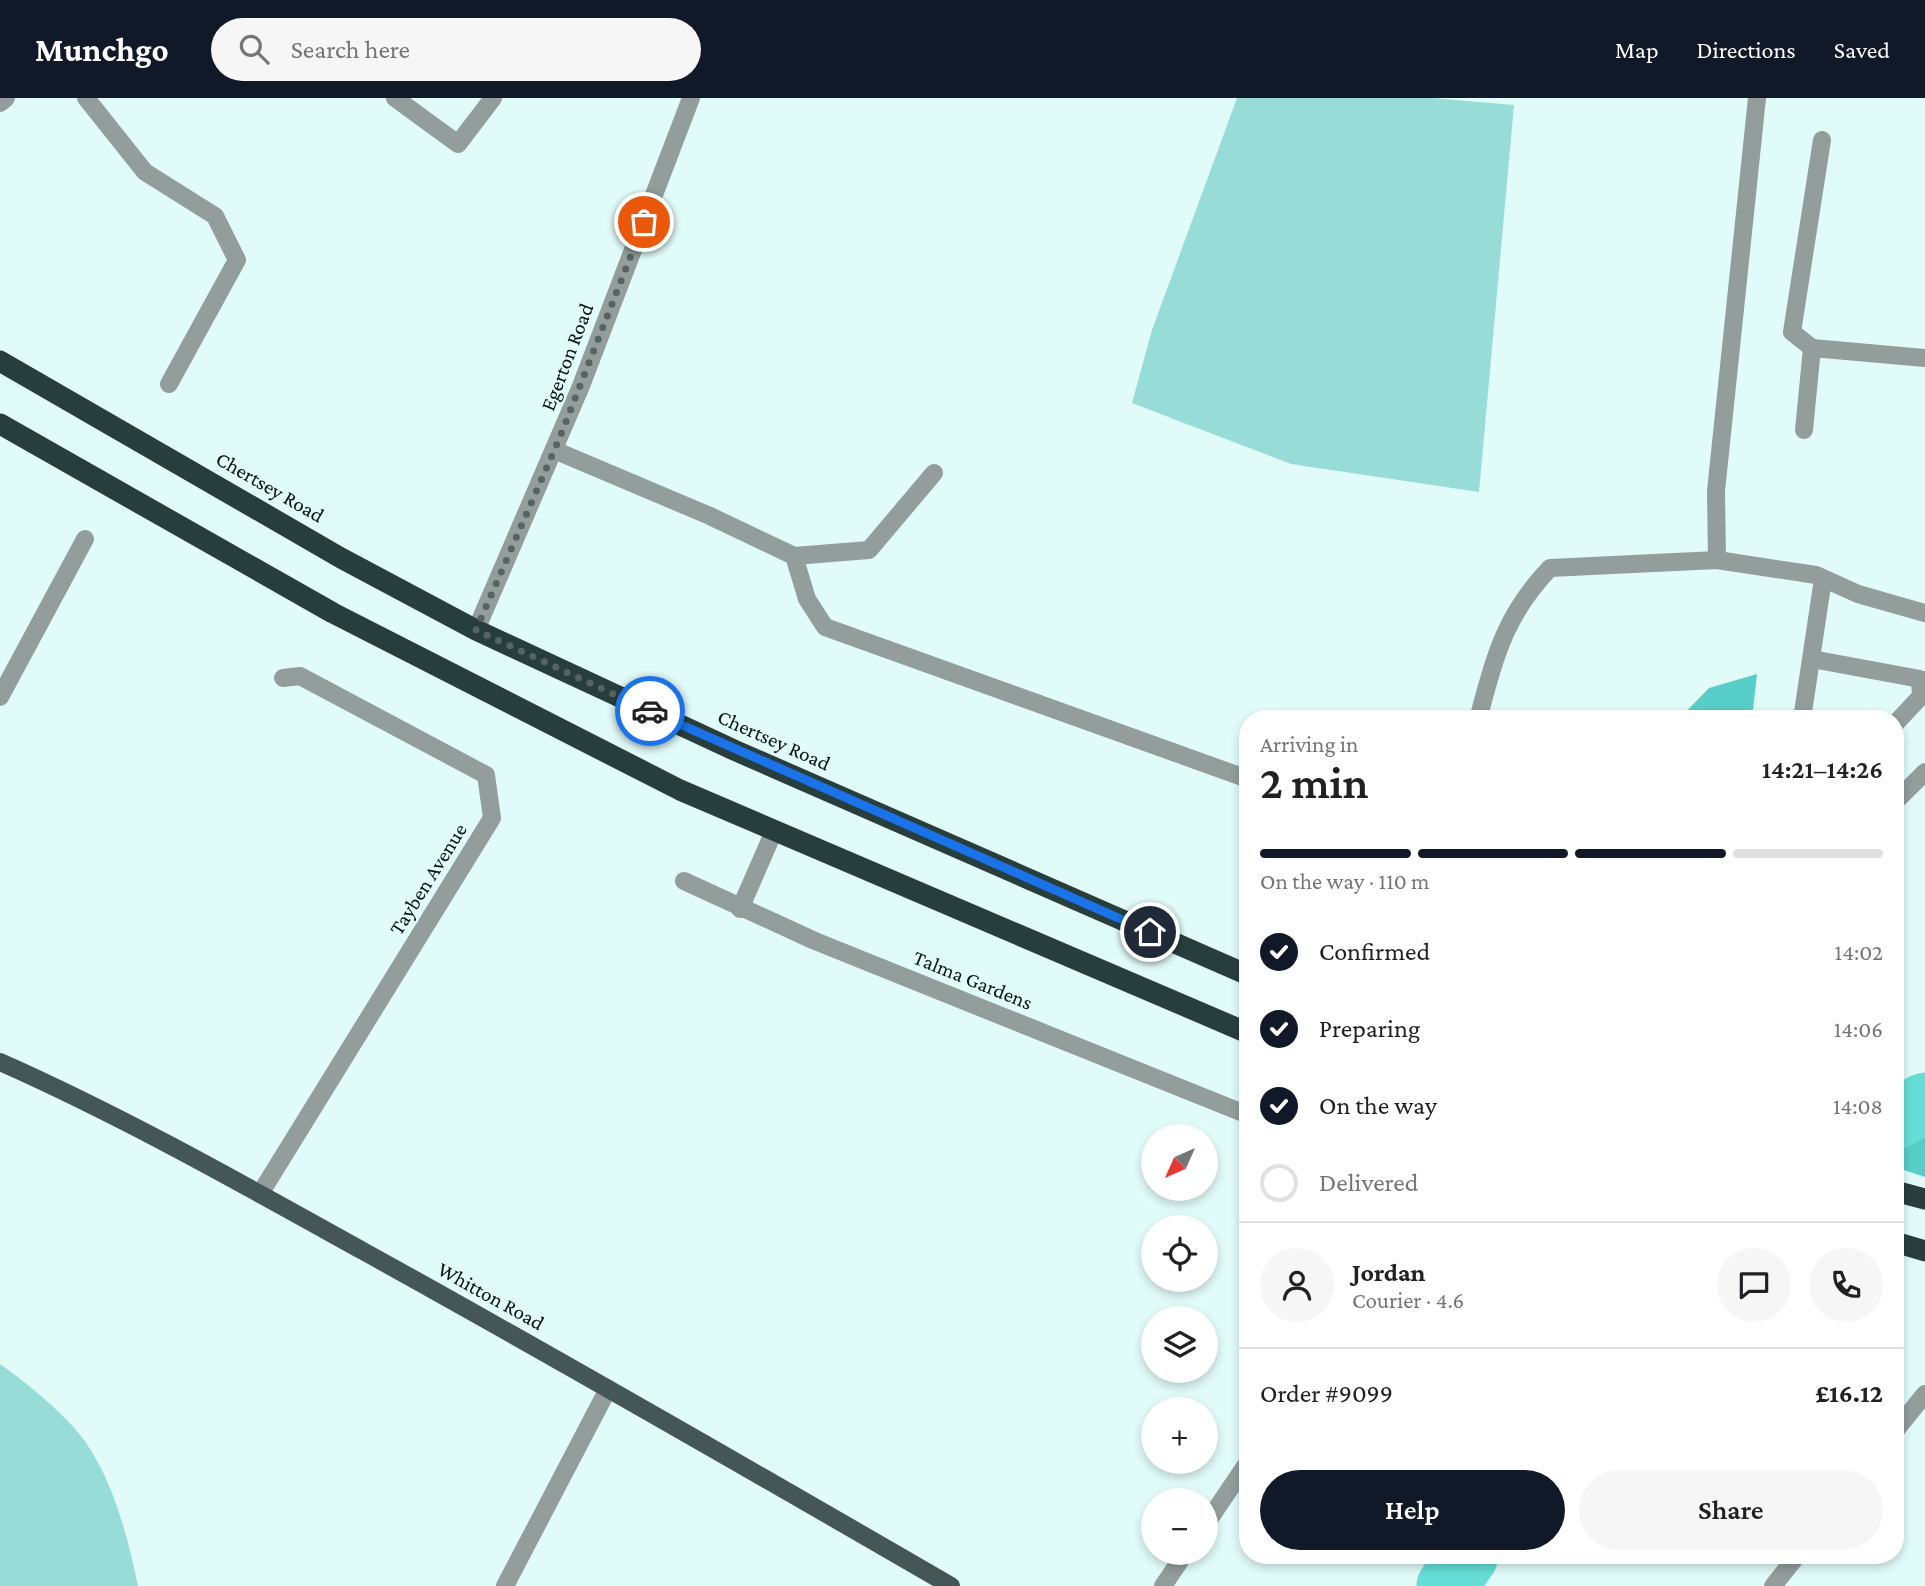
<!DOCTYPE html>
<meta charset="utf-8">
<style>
body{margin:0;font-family:"Crimson Pro",serif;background:#f6f6f6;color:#202124;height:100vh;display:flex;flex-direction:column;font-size:26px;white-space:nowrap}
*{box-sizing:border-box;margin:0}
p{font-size:23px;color:#757577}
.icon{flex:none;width:38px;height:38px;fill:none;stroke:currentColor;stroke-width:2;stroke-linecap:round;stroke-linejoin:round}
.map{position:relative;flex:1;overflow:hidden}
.details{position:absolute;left:1239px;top:612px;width:665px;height:854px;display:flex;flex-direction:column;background:#fff;border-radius:28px;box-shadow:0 4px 10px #0003}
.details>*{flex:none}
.needle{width:46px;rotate:225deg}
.tools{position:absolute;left:1141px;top:1026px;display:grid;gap:14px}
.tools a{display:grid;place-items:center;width:77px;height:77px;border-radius:50%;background:#fff;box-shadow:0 4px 10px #0003;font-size:35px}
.pin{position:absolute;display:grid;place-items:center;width:60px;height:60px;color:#fff;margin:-30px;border:4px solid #fff;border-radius:50%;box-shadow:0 2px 7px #0007}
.courier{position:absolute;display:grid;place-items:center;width:70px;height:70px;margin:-35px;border:5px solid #1a73e8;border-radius:50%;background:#fff;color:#222;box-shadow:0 2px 9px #0007}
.head em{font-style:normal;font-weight:600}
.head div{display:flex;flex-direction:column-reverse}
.head{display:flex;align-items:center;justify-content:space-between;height:119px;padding:0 21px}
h1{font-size:46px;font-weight:600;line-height:52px}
.bar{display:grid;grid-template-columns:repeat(4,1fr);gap:10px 7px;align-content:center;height:84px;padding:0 21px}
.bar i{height:9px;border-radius:5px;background:#e0e0e0}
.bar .on{background:#111827}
.bar p{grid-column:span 4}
.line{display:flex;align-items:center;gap:18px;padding:0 21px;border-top:2px solid #e0e0e0}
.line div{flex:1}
.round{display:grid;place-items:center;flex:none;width:74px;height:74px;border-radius:37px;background:#f6f6f6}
ol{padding:0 21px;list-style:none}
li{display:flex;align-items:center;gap:21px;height:77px}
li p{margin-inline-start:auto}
li .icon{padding:7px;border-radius:50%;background:#111827;color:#fff;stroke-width:4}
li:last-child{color:#757577}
li i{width:38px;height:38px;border:4px solid #e0e0e0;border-radius:50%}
.cta{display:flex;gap:14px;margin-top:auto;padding:14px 21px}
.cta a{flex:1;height:80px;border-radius:42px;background:#111827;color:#fff;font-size:28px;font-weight:600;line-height:80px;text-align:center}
.cta a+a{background:#f6f6f6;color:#202124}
header{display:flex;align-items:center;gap:42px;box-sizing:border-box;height:98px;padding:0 35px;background:#111827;color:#fff}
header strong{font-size:33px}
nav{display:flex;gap:38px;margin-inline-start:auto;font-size:24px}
.search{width:490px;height:63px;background:#f6f6f6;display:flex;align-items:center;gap:18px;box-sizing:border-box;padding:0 24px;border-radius:38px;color:#757577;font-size:26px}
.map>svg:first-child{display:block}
.green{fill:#98dcd8}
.forest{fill:#57cec8}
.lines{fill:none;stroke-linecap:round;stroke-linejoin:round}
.river{stroke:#67ddd7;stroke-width:61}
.minor{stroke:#929d9c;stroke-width:18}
.major{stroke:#445655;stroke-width:18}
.highway{stroke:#283e3d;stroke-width:21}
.done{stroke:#556463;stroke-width:7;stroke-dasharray:0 12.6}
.route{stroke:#1a73e8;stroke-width:9}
.labels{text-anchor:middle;stroke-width:5;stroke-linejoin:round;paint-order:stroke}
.street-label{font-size:21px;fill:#091212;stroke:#e1fbf9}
</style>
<header>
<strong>Munchgo</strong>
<div class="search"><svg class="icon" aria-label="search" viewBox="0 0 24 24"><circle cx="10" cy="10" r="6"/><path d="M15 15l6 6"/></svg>Search here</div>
<nav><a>Map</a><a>Directions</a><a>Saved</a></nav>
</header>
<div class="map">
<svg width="1925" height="1488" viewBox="0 0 1925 1488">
<rect width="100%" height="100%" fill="#e1fbf9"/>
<g class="green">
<path d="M1237 0H1433L1514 7 1479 394 1291 366 1132 305 1152 232Z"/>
<path d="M0 1266C26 1284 75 1324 90 1351 116 1392 128 1441 138 1488H0Z"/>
</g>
<g class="forest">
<path d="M1757 576 1752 621H1679L1709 590Z"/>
<path d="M1925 983V1079L1895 1069V985L1917 987Z"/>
</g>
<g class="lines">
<g class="river">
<path d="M1895 1021 1925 1005"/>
<path d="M1447 1488 1468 1458"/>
</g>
<g class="minor">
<path d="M86 0 145 74 215 118 237 162 169 286"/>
<path d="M395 0 458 46 493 0"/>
<path d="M0 5 6 0"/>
<path d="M1812 250 1792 234 1822 42"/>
<path d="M1804 332 1812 250 1925 260"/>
<path d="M554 352 710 418 794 458 807 501 825 529 1248 681"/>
<path d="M794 458 869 452 934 375"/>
<path d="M1717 462 1716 393 1757 0"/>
<path d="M476 532 581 288 691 0"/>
<path d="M1812 561 1920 581 1921 598 1895 626"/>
<path d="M0 599 85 441"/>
<path d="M1478 621C1495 559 1504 518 1550 470L1717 462 1816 477 1858 496 1925 515"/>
<path d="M1802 621 1823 481"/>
<path d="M1895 704 1925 674"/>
<path d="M684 783 815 843 1248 1017"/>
<path d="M740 811 774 733"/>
<path d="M260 1096 492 720 486 677 300 578 283 580"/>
<path d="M1895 1333 1925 1296"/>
<path d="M1206 1426 1248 1364"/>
<path d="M505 1488 608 1291"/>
<path d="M1163 1488 1186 1454"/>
<path d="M1773 1488 1797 1458"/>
</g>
<path class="major" d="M0 964C124 1019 244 1087 363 1153 560 1262 756 1375 951 1488"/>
<g class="highway">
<path d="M0 263 341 460 476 532 734 652 1248 877"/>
<path d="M0 326 333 515 680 692 1248 935"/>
<path d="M1895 1093 1925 1101"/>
<path d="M1895 1144 1925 1153"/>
</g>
</g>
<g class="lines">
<path class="done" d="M644 124 560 339 476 532 650 613"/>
<path class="route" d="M650 613 1150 834"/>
</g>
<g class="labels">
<g class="street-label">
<text transform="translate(567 259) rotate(-69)" y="7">Egerton Road</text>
<text transform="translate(270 389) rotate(30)" y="7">Chertsey Road</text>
<text transform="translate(774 642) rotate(24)" y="7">Chertsey Road</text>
<text transform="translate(428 781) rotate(-58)" y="7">Tayben Avenue</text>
<text transform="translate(973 882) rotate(22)" y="7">Talma Gardens</text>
<text transform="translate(491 1198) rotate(29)" y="7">Whitton Road</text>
</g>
</g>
</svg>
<div class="tools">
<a><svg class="needle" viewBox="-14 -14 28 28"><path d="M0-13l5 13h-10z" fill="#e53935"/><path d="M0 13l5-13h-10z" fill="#757577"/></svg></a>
<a><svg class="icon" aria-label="locate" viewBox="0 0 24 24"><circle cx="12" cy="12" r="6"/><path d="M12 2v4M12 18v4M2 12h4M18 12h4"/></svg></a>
<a><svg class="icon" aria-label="layers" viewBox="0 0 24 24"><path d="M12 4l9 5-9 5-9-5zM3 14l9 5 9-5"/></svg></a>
<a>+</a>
<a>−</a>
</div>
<div class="pin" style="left:644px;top:124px;background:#ea580c"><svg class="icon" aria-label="bag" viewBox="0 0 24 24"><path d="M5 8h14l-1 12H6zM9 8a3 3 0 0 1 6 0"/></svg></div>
<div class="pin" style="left:1150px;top:834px;background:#1f2937"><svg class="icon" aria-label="home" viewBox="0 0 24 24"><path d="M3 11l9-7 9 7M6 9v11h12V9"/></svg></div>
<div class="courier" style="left:650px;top:613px"><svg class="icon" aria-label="car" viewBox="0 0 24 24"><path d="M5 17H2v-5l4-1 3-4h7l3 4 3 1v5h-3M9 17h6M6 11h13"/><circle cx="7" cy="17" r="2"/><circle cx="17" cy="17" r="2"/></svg></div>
<section class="details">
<div class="head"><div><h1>2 min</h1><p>Arriving in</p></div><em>14:21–14:26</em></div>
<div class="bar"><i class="on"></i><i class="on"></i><i class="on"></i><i></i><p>On the way · 110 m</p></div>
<ol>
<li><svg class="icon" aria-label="check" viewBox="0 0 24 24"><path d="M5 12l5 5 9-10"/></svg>Confirmed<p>14:02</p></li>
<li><svg class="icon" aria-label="check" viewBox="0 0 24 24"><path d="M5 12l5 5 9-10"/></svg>Preparing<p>14:06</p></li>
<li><svg class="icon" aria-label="check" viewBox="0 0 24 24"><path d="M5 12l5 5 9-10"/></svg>On the way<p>14:08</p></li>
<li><i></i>Delivered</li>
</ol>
<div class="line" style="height:126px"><a class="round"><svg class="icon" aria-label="person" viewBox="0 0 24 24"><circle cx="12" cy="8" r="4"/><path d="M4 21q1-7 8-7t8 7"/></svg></a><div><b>Jordan</b><p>Courier · 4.6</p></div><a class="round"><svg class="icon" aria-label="chat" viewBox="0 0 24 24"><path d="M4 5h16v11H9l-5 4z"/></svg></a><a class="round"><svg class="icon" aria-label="phone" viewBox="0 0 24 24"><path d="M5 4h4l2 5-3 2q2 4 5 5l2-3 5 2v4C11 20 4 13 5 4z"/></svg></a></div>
<div class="line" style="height:91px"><div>Order #9099</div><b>£16.12</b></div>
<div class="cta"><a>Help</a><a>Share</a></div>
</section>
</div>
